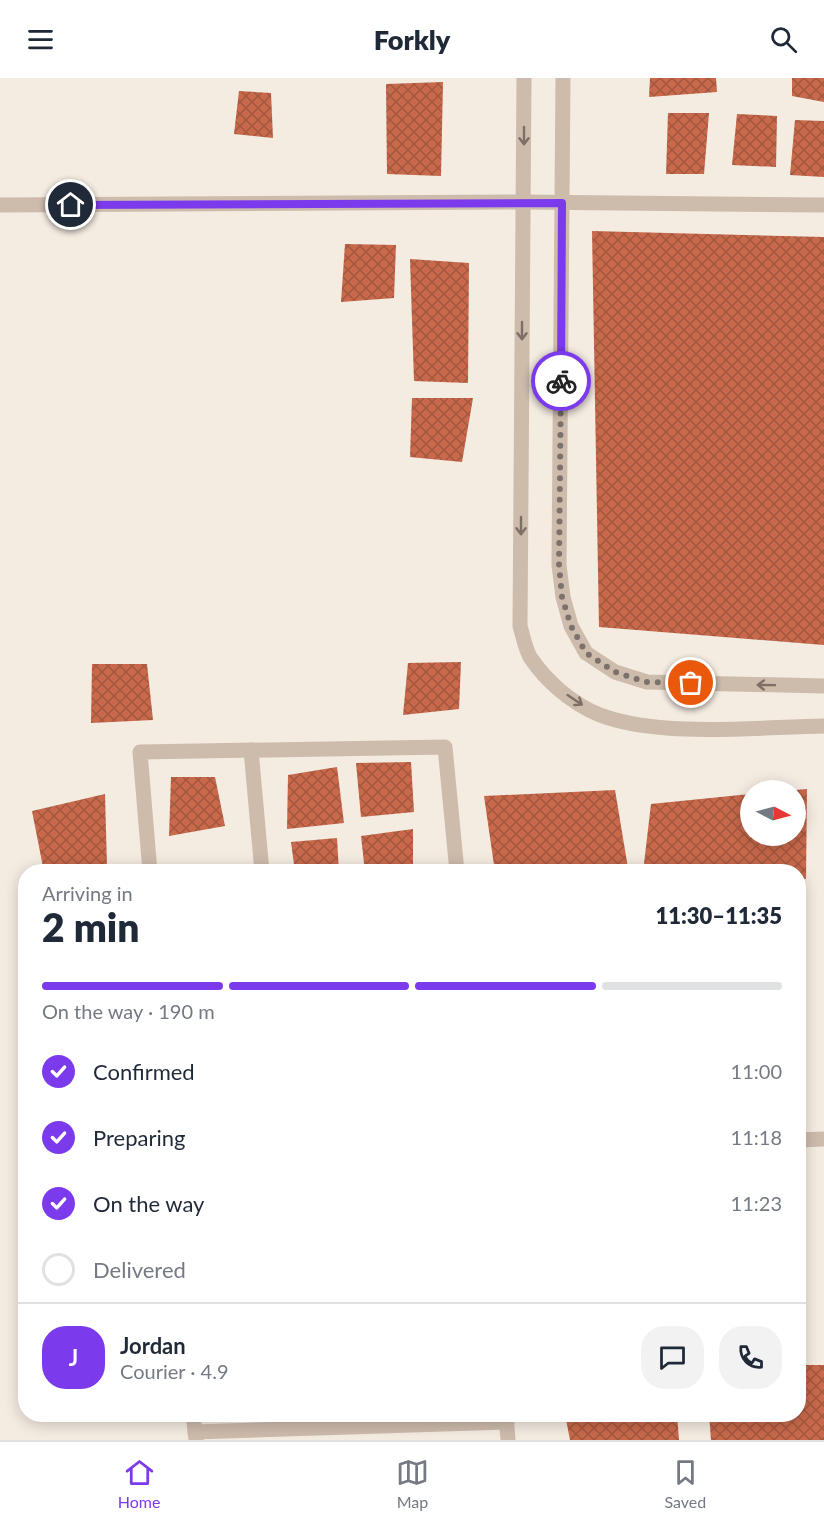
<!DOCTYPE html>
<meta charset="utf-8">
<style>
body{margin:0;font-family:Lato,sans-serif;background:#f2f2f3;color:#1f2937;height:100vh;display:flex;flex-direction:column;font-size:22px;white-space:nowrap}
*{box-sizing:border-box;margin:0}
p{font-size:20px;color:#747a83}
.icon{flex:none;width:33px;height:33px;fill:none;stroke:currentColor;stroke-width:2;stroke-linecap:round;stroke-linejoin:round}
.map{position:relative;flex:1;overflow:hidden}
.drawer{position:absolute;left:18px;top:786px;width:788px;height:558px;display:flex;flex-direction:column;background:#fff;border-radius:24px;box-shadow:0 3px 15px #0003}
.drawer>*{flex:none}
.needle{width:39px;rotate:96deg}
.fabs{position:absolute;left:740px;top:702px;display:grid;gap:12px}
.fabs a{display:grid;place-items:center;width:66px;height:66px;border-radius:50%;background:#fff;box-shadow:0 3px 15px #0003;font-size:30px}
.pin{position:absolute;display:grid;place-items:center;width:51px;height:51px;color:#fff;margin:-26px;border:3px solid #fff;border-radius:50%;box-shadow:0 2px 6px #0007}
.courier{position:absolute;display:grid;place-items:center;width:60px;height:60px;margin:-30px;border:4px solid #7c3aed;border-radius:50%;background:#fff;color:#222;box-shadow:0 2px 8px #0007}
.headline em{font-style:normal;font-weight:800}
.headline div{display:flex;flex-direction:column-reverse}
.headline{display:flex;align-items:center;justify-content:space-between;height:102px;padding:0 24px}
h1{font-size:39px;font-weight:800;line-height:45px}
.bar{display:grid;grid-template-columns:repeat(4,1fr);gap:9px 6px;align-content:center;height:72px;padding:0 24px}
.bar i{height:8px;border-radius:4px;background:#e0e1e3}
.bar .selected{background:#7c3aed}
.bar p{grid-column:span 4}
.line{display:flex;align-items:center;gap:15px;padding:0 24px;border-top:2px solid #e0e1e3}
.line div{flex:1}
.round{display:grid;place-items:center;flex:none;width:63px;height:63px;border-radius:24px;background:#f2f2f3}
ol{padding:0 24px;list-style:none}
li{display:flex;align-items:center;gap:18px;height:66px}
li p{margin-inline-start:auto}
li .icon{padding:6px;border-radius:50%;background:#7c3aed;color:#fff;stroke-width:4}
li:last-child{color:#747a83}
li i{width:33px;height:33px;border:3px solid #e0e1e3;border-radius:50%}
header{display:flex;justify-content:space-between;align-items:center;height:78px;padding:0 24px;background:#fff;font-size:27px;font-weight:800}
.tabs{display:flex;justify-content:space-around;align-items:center;height:84px;border-top:2px solid #e0e1e3;background:#fff;font-size:16px;color:#747a83}
.tabs a{display:grid;justify-items:center;gap:3px}
.tabs .selected{color:#7c3aed}
.map>svg:first-child{display:block}
.building{fill:url(#building-cross-hatch)}
.lines{fill:none;stroke-linecap:round;stroke-linejoin:round}
.minor{stroke:#cdbbac;stroke-width:15}
.oneway{stroke:#7d6f65}
.done{stroke:#7c716b;stroke-width:6;stroke-dasharray:0 10.8}
.route{stroke:#7c3aed;stroke-width:8}
</style>
<header><svg class="icon" aria-label="menu" viewBox="0 0 24 24"><path d="M4 6h16M4 12h16M4 18h16"/></svg>Forkly<svg class="icon" aria-label="search" viewBox="0 0 24 24"><circle cx="10" cy="10" r="6"/><path d="M15 15l6 6"/></svg></header>
<div class="map">
<svg width="824" height="1362" viewBox="0 0 824 1362">
<defs>
<pattern id="building-cross-hatch" width="8" height="8" patternUnits="userSpaceOnUse" patternTransform="scale(1.5)"><rect width="8" height="8" fill="#c8694b"/><path d="M0 0l8 8M0 8l8-8" fill="none" stroke="#a4573f"/></pattern>
</defs>
<rect width="100%" height="100%" fill="#f4ebe1"/>
<g class="building">
<path d="M650 0H716L717 14 649 19Z"/>
<path d="M792 0H824V24L792 18Z"/>
<path d="M443 4 441 98 387 96 386 6Z"/>
<path d="M239 13 271 15 273 60 234 56Z"/>
<path d="M668 35H709L704 96H666Z"/>
<path d="M737 36 777 38 776 89 732 87Z"/>
<path d="M795 42 824 43V99L790 97Z"/>
<path d="M592 153 824 159V567L599 549Z"/>
<path d="M345 166 396 167 394 220 341 224Z"/>
<path d="M410 181 469 185 468 305 414 303Z"/>
<path d="M412 320H473L462 384 410 379Z"/>
<path d="M461 584 459 631 403 637 408 585Z"/>
<path d="M92 586H147L153 642 91 645Z"/>
<path d="M411 684 414 734 361 739 356 685Z"/>
<path d="M337 689 344 745 287 751 288 697Z"/>
<path d="M171 699H215L225 748 169 758Z"/>
<path d="M807 711 806 801H798V794H643L651 726 750 716V758H795V712Z"/>
<path d="M615 712 628 790 603 794H495L484 718Z"/>
<path d="M105 716 107 789 89 794H44L32 733Z"/>
<path d="M413 751V794H365L361 758Z"/>
<path d="M337 760 339 794H295L291 764Z"/>
<path d="M798 859H805L800 960H798Z"/>
<path d="M798 1287H824V1362H711L709 1336H798Z"/>
<path d="M565 1336H677L679 1362H570Z"/>
</g>
<g class="lines">
<g class="minor">
<path d="M524 0 520 548C523 558 525 570 530 579 546 603 572 626 600 637 661 660 758 649 824 648"/>
<path d="M563 0 559 487 563 519 571 548 586 575 615 594 647 604 824 608"/>
<path d="M0 127 523 124 824 127"/>
<path d="M251 672 262 794"/>
<path d="M150 794 140 674 445 669 457 794"/>
<path d="M798 1062 824 1061"/>
<path d="M193 1336 196 1362"/>
<path d="M506 1336 508 1362"/>
<path d="M195 1354 507 1344"/>
</g>
</g>
<defs><path id="oneway-shaft" d="M-6 0H5M1.5-3L5.5 0L1.5 3" fill="none" stroke-width="1.6" stroke-linecap="round" stroke-linejoin="round" transform="scale(1.5)"/></defs>
<g class="oneway">
<use href="#oneway-shaft" transform="translate(524 58) rotate(90)"/>
<use href="#oneway-shaft" transform="translate(522 253) rotate(90)"/>
<use href="#oneway-shaft" transform="translate(521 448) rotate(90)"/>
<use href="#oneway-shaft" transform="translate(766 607) rotate(-179)"/>
<use href="#oneway-shaft" transform="translate(575 622) rotate(34)"/>
</g>
<g class="lines">
<path class="done" d="M561 303 559 487 562 519 571 548 586 575 615 594 646 604 691 605"/>
<path class="route" d="M71 127 562 125 561 303"/>
</g>
</svg>
<div class="fabs">
<a><svg class="needle" viewBox="-14 -14 28 28"><path d="M0-13l5 13h-10z" fill="#e53935"/><path d="M0 13l5-13h-10z" fill="#747a83"/></svg></a>
</div>
<div class="pin" style="left:691px;top:605px;background:#ea580c"><svg class="icon" aria-label="bag" viewBox="0 0 24 24"><path d="M5 8h14l-1 12H6zM9 8a3 3 0 0 1 6 0"/></svg></div>
<div class="pin" style="left:71px;top:127px;background:#1f2937"><svg class="icon" aria-label="home" viewBox="0 0 24 24"><path d="M3 11l9-7 9 7M6 9v11h12V9"/></svg></div>
<div class="courier" style="left:561px;top:303px"><svg class="icon" aria-label="bike" viewBox="0 0 24 24"><circle cx="6" cy="16" r="4"/><circle cx="18" cy="16" r="4"/><path d="M6 16l4-8h5l3 8M10 8l3 8H6M13 5h3"/></svg></div>
<section class="drawer">
<div class="headline"><div><h1>2 min</h1><p>Arriving in</p></div><em>11:30–11:35</em></div>
<div class="bar"><i class="selected"></i><i class="selected"></i><i class="selected"></i><i></i><p>On the way · 190 m</p></div>
<ol>
<li><svg class="icon" aria-label="check" viewBox="0 0 24 24"><path d="M5 12l5 5 9-10"/></svg>Confirmed<p>11:00</p></li>
<li><svg class="icon" aria-label="check" viewBox="0 0 24 24"><path d="M5 12l5 5 9-10"/></svg>Preparing<p>11:18</p></li>
<li><svg class="icon" aria-label="check" viewBox="0 0 24 24"><path d="M5 12l5 5 9-10"/></svg>On the way<p>11:23</p></li>
<li><i></i>Delivered</li>
</ol>
<div class="line" style="height:108px"><b class="round" style="background:#7c3aed;color:#fff">J</b><div><b>Jordan</b><p>Courier · 4.9</p></div><a class="round"><svg class="icon" aria-label="chat" viewBox="0 0 24 24"><path d="M4 5h16v11H9l-5 4z"/></svg></a><a class="round"><svg class="icon" aria-label="phone" viewBox="0 0 24 24"><path d="M5 4h4l2 5-3 2q2 4 5 5l2-3 5 2v4C11 20 4 13 5 4z"/></svg></a></div>
</section>
</div>
<nav class="tabs">
<a class="selected"><svg class="icon" aria-label="home" viewBox="0 0 24 24"><path d="M3 11l9-7 9 7M6 9v11h12V9"/></svg>Home</a>
<a><svg class="icon" aria-label="map" viewBox="0 0 24 24"><path d="M3 6l6-2 6 2 6-2v14l-6 2-6-2-6 2zM9 4v14M15 6v14"/></svg>Map</a>
<a><svg class="icon" aria-label="saved" viewBox="0 0 24 24"><path d="M7 4h10v16l-5-4-5 4z"/></svg>Saved</a>
</nav>
